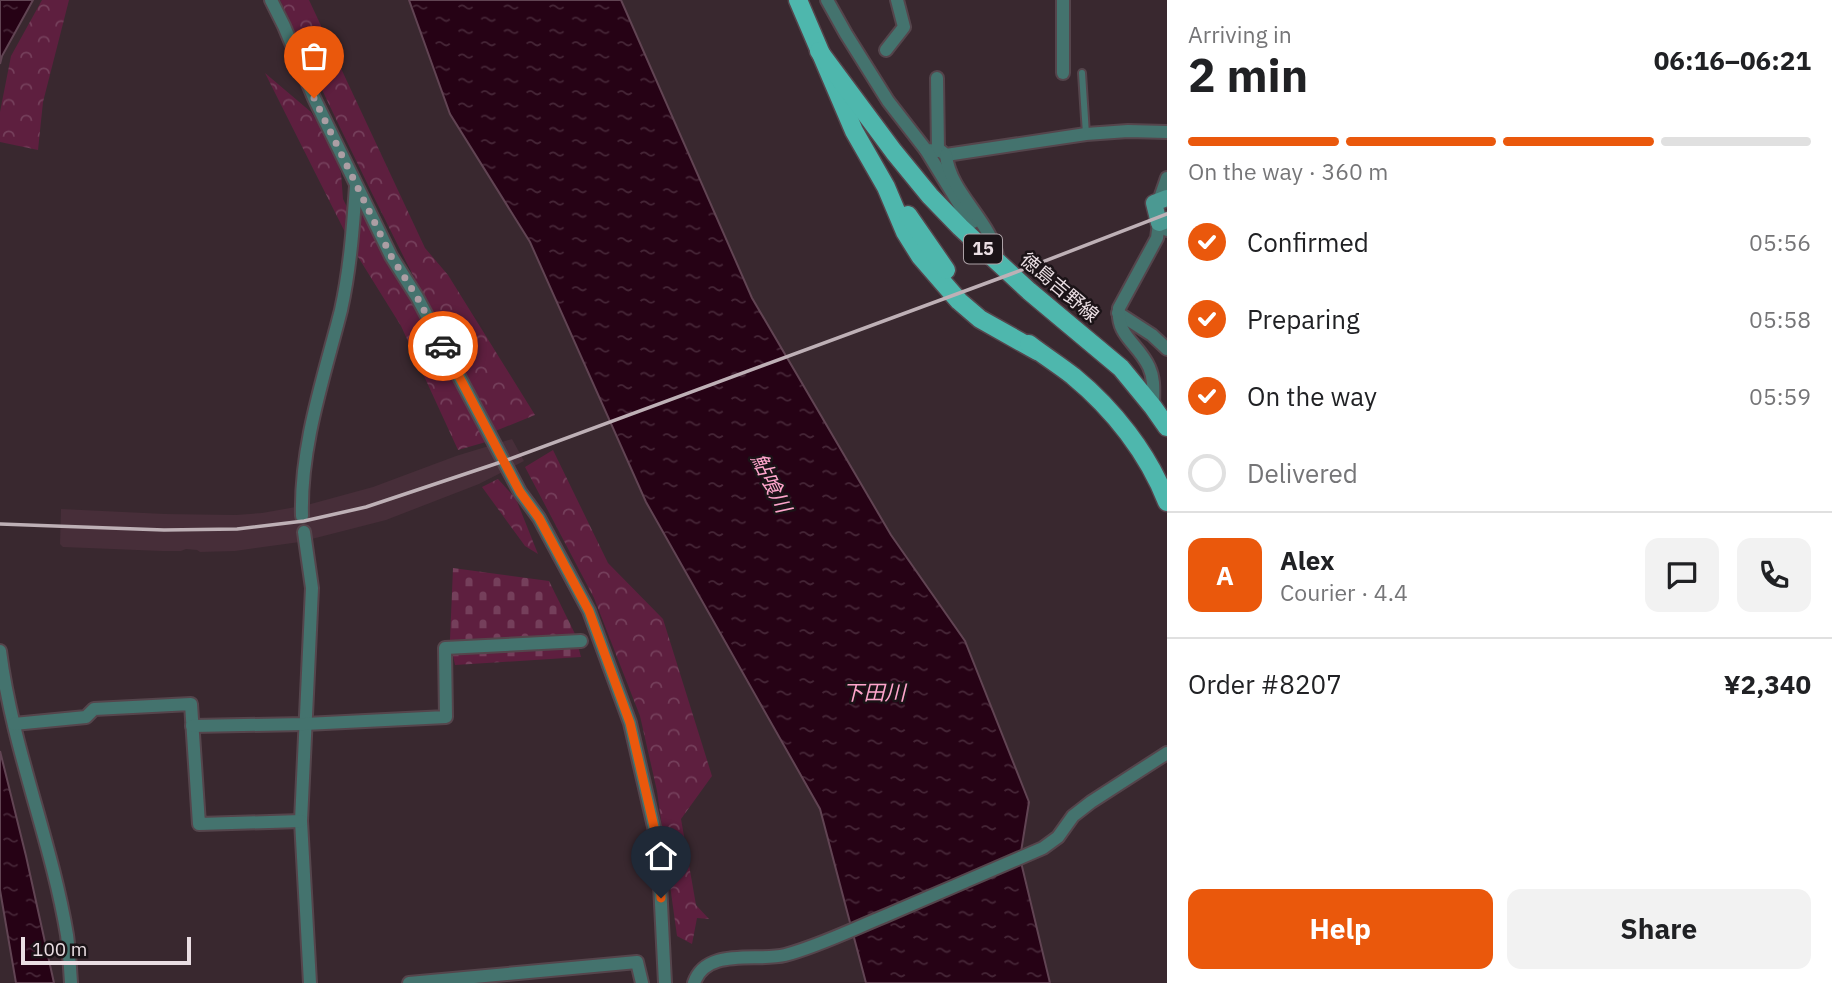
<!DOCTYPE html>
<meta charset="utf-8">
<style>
body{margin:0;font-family:"IBM Plex Sans","Noto Sans JP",sans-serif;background:#f2f2f2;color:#202124;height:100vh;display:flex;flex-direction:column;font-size:26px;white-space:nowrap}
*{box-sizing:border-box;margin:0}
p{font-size:23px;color:#757577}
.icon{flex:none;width:38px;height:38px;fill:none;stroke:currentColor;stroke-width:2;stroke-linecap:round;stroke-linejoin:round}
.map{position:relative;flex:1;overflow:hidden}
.panel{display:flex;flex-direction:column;background:#fff;width:665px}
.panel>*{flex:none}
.scale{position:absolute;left:21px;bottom:18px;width:170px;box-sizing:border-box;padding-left:7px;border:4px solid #eadee3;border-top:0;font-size:19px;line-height:24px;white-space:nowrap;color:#eadee3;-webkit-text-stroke:5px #1b1317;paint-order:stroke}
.pin{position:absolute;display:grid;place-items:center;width:60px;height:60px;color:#fff;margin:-72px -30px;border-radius:50% 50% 50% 0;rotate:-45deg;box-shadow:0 0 7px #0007}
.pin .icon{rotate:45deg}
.courier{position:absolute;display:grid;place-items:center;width:70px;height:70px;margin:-35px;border:5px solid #ea580c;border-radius:50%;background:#fff;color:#222;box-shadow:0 2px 9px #0007}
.summary em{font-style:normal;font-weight:700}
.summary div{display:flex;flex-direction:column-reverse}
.summary{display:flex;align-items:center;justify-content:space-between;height:119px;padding:0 21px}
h1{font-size:46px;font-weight:700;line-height:52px}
.bar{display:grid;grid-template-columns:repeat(4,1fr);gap:10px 7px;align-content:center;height:84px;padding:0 21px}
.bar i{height:9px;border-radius:5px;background:#e0e0e0}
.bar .on{background:#ea580c}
.bar p{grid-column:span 4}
.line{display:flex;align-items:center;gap:18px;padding:0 21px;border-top:2px solid #e0e0e0}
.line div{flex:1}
.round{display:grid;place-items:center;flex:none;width:74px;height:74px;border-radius:14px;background:#f2f2f2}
ol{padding:0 21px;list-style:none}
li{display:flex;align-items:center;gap:21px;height:77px}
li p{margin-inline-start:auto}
li .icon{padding:7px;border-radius:50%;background:#ea580c;color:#fff;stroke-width:4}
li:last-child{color:#757577}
li i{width:38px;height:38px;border:4px solid #e0e0e0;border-radius:50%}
.action{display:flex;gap:14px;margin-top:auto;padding:14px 21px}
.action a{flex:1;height:80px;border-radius:14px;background:#ea580c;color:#fff;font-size:28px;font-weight:700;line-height:80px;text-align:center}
.action a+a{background:#f2f2f2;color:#202124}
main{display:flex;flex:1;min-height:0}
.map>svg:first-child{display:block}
.built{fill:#472e39}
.forest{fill:url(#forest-crowns)}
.cemetery{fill:url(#cemetery-stones)}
.water{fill:url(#water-ripples);stroke:#614453;stroke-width:2}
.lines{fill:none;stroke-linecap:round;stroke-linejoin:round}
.lane-casing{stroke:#55454c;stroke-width:10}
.street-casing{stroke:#55454c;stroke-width:16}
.secondary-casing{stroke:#55454c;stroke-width:19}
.primary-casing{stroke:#55454c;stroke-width:21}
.lane{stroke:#44736e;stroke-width:6}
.street{stroke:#44736e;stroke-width:12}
.secondary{stroke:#4b9992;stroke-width:16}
.primary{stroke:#4eb7ad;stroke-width:18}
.rail{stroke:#beb0b6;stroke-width:3.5}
.done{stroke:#ac9ea4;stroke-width:7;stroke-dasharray:0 12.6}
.route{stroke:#ea580c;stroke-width:9}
.labels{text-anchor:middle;stroke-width:5;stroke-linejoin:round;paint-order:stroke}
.shield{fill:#1b1317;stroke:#aca1a6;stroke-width:2}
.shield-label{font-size:18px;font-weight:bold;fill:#eadee3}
.street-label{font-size:19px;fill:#eadee3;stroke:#1b1317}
.water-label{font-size:21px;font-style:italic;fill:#fea5cc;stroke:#1b1317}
</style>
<main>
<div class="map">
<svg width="1167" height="983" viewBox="0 0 1167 983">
<defs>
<pattern id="forest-crowns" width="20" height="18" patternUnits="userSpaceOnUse" patternTransform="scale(1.75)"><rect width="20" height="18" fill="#5e1f3f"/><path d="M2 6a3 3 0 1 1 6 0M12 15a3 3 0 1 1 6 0" fill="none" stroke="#753f5b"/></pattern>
<pattern id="cemetery-stones" width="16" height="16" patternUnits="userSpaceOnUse" patternTransform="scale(1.75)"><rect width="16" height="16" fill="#5e1f3f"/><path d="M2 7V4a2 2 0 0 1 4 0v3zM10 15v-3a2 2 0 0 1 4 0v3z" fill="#753f5b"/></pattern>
<pattern id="water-ripples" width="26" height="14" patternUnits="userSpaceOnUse" patternTransform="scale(1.75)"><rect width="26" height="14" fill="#260215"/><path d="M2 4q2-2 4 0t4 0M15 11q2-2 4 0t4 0" fill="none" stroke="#462637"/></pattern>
</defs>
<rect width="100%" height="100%" fill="#39282f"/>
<path class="built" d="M512 439 524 461 479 484 386 520 300 542 235 551 200 552 197 550 186 549 181 551H162L63 547 60 544 61 509 165 514 236 515 262 513 307 505 373 487 456 456Z"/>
<g class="forest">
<path d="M42 0H69L43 102 38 150 0 142V112L11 56Z"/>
<path d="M280 0H309L425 248 448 275 535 415 493 432C419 289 347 146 280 0Z"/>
<path d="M265 73 311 112 330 143 341 173 343 199 355 223 364 213 431 331 486 442 458 450 401 326 355 252Z"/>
<path d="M553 450 608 563 663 619 712 776 681 819 696 905 709 919 697 918 692 944 677 936 657 791 640 716 594 598 525 467Z"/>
<path d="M498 479 516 499 538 554 525 546 482 487Z"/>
</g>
<g class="cemetery">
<path d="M453 568 549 581 576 636 450 640Z"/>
<path d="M578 646 581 657 455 665 452 651Z"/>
</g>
<g class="water">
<path d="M0 0H33L2 56 0 64Z"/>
<path d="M409 0H621L752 298 891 535 965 641 1029 802 1020 858 1050 983H866L820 809 646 502 530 242 450 114Z"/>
<path d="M0 751 26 856 54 983H16L0 890Z"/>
</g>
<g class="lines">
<g class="lane-casing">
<path id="lane" d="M1082 73 1086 134"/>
</g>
<g class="street-casing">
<g id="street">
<path d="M271 0 284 26 314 98 391 256 417 297 520 492 539 518 589 611 630 723 658 844 665 983"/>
<path d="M827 0 846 34 888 101 926 150 941 151 946 155 1086 134 1128 131 1167 132"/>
<path d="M1063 0V73"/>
<path d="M886 50 904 27 897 0"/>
<path d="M937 78 938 151"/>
<path d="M926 150 961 207 973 222"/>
<path d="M946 155C950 195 994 222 998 262"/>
<path d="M1159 201 1167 178"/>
<path d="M1118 313 1152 335 1167 349"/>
<path d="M1153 407C1153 393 1155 380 1149 367 1138 343 1116 336 1119 308L1157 238 1159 223 1167 230"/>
<path d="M302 516C300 446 324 377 341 310 350 269 353 228 356 186"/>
<path d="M304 532 312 588 301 821 310 983"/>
<path d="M0 651C12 747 51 839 67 935 69 950 70 967 71 983"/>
<path d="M14 724 86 717 94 709 191 704 199 824 301 821"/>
<path d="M192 726 305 724 446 717 445 648 581 641"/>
<path d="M409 983 637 962 642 983"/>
<path d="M694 983C706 947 756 962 785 955 819 946 853 929 885 916 938 893 990 871 1043 848L1058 837 1073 816 1091 802 1167 753"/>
</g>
</g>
<g class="secondary-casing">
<path id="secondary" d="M1167 198 1154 203 1159 223 1167 220"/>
</g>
<g class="primary-casing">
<g id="primary">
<path d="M798 0 854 131 886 187 905 232 920 256 959 301 980 319 1037 351"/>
<path d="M819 51 894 152 930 196 960 227 1029 291 1121 368 1153 407 1167 427"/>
<path d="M908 215 946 270"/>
<path d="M1029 344C1043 355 1059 365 1073 376 1113 409 1148 453 1167 502"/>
</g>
</g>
<use href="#lane" class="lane"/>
<use href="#street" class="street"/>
<use href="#secondary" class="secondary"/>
<use href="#primary" class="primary"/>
<path class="rail" d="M0 524 164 530 237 529 304 521 366 507 504 461 1011 274 1167 214"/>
</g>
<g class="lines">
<path class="done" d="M314 98 391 256 417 297 443 346"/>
<path class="route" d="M443 346 520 492 539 518 589 611 630 723 658 844 661 898"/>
</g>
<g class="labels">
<rect class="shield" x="964" y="234.5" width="38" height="29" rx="5"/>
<g class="shield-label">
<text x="983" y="255">15</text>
</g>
<g class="street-label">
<text transform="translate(1060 287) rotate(40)" y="7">徳島吉野線</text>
</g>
<g class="water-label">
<text transform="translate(771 483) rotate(64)" y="7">鮎喰川</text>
<text x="874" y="700">下田川</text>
</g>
</g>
</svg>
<div class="scale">100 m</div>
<div class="pin" style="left:314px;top:98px;background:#ea580c"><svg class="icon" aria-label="bag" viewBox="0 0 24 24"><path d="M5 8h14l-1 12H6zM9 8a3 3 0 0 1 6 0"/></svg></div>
<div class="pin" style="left:661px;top:898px;background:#1f2937"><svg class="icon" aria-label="home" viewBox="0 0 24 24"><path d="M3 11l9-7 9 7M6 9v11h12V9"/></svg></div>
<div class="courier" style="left:443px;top:346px"><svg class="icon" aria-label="car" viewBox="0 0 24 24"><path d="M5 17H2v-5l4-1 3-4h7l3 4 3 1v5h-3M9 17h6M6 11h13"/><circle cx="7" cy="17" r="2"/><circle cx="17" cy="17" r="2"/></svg></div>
</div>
<section class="panel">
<div class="summary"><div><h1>2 min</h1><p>Arriving in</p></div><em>06:16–06:21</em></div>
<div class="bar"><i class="on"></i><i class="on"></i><i class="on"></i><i></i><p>On the way · 360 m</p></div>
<ol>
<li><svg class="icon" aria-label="check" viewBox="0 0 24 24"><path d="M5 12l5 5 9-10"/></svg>Confirmed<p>05:56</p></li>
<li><svg class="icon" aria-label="check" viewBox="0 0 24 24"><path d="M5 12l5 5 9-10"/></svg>Preparing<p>05:58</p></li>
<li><svg class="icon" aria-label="check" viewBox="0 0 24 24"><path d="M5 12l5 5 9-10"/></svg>On the way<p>05:59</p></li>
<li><i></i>Delivered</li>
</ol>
<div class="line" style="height:126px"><b class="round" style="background:#ea580c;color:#fff">A</b><div><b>Alex</b><p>Courier · 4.4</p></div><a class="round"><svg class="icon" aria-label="chat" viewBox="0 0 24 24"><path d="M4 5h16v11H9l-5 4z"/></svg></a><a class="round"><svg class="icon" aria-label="phone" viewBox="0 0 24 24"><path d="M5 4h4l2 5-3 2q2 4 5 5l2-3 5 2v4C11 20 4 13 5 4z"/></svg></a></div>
<div class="line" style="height:91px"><div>Order #8207</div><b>¥2,340</b></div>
<div class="action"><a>Help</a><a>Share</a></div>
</section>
</main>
